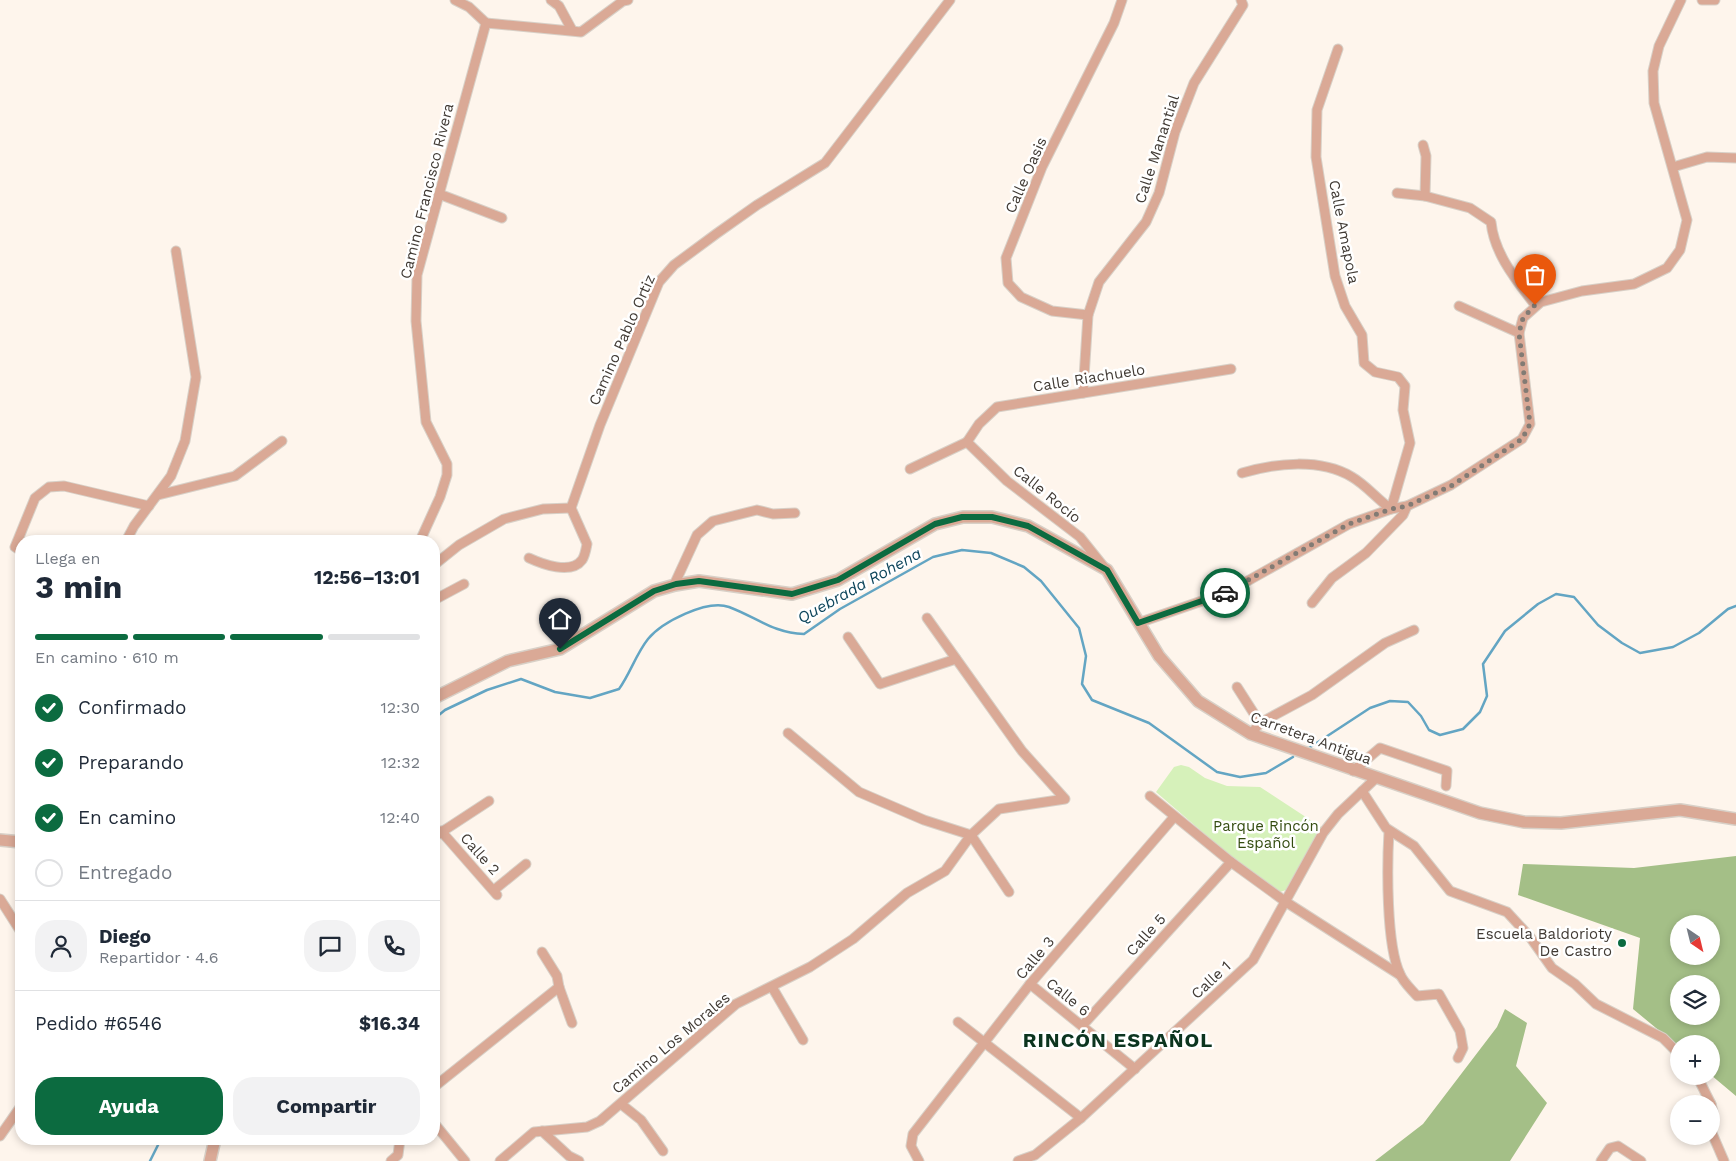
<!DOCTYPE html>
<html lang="es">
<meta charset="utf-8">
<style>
body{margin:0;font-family:"Work Sans",sans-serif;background:#f2f2f3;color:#1f2937;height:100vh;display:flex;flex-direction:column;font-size:19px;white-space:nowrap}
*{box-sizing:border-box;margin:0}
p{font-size:16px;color:#747a83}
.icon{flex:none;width:28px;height:28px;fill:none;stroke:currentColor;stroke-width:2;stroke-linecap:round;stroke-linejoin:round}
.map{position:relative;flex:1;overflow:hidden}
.side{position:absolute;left:15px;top:535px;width:425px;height:610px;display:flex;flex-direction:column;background:#fff;border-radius:20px;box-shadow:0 2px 8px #0003}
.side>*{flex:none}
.needle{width:32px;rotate:145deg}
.buttons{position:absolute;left:1670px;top:915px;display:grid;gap:10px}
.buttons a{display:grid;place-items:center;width:50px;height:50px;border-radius:50%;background:#fff;box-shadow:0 2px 8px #0003;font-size:25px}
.pin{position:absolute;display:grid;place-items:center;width:42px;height:42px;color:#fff;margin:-51px -21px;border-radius:50% 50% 50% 0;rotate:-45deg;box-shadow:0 0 5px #0007}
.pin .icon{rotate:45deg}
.courier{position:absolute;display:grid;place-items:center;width:50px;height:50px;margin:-25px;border:4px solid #0c6b40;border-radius:50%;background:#fff;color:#222;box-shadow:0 1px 6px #0007}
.head em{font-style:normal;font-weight:700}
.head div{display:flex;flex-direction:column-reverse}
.head{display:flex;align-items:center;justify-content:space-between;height:85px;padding:0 20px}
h1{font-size:32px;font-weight:700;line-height:38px}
.bar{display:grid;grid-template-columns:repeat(4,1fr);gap:8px 5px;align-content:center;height:60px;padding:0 20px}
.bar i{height:6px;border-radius:4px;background:#e0e1e3}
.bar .current{background:#0c6b40}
.bar p{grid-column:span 4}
.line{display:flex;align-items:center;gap:12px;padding:0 20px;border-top:1px solid #e0e1e3}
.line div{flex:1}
.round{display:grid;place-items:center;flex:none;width:52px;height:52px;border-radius:20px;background:#f2f2f3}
ol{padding:0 20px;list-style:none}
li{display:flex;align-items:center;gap:15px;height:55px}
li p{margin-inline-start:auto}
li .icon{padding:5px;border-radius:50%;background:#0c6b40;color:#fff;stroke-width:4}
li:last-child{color:#747a83}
li i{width:28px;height:28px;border:2px solid #e0e1e3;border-radius:50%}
.cta{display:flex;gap:10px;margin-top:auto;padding:10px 20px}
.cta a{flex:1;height:58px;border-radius:20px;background:#0c6b40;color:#fff;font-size:20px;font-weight:700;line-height:58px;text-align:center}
.cta a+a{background:#f2f2f3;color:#1f2937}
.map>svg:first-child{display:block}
.green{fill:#d6f1ba}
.forest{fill:#a4bf87;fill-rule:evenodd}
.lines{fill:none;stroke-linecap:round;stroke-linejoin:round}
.stream{stroke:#63a5c3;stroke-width:2.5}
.minor-casing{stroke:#d8d0c7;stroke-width:11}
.tertiary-casing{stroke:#d8d0c7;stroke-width:14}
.minor{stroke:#daa996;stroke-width:9}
.tertiary{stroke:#daa996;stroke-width:11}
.done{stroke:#827b74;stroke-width:5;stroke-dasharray:0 9}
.route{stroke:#0c6b40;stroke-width:6}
.poi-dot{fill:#0c6b40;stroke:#fff;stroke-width:2}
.labels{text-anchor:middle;stroke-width:5;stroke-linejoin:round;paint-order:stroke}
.street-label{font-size:15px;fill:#403a34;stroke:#fff}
.park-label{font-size:15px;fill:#344c10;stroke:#fff}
.poi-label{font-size:15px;fill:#403a34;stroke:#fff;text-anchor:end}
.water-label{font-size:16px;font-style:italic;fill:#0d455b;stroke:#fff}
.district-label{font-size:20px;font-weight:bold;letter-spacing:1px;fill:#0c3520;stroke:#fff}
</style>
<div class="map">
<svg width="1736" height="1161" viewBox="0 0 1736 1161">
<rect width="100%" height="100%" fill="#fef5ec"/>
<path class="green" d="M1181 765 1189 767 1205 778 1227 786 1260 787 1321 827 1289 889 1280 892 1235 860 1156 792 1174 767Z"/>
<g class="forest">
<path d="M1736 856V1096L1711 1075V1044H1679V1047L1633 1009 1640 938 1518 895 1523 864 1634 868ZM1679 924H1711V956H1679ZM1679 984H1711V1016H1679Z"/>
<path d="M1505 1009 1527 1023 1516 1066 1547 1103 1510 1161H1375L1423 1124 1497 1027Z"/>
</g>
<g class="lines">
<g class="stream">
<path d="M434 719 445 710 487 690 521 679 555 692 590 698 619 689C630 674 636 654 648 639 662 622 707 599 729 607 756 617 773 633 804 634L840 609 933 557 962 550 991 553 1024 567 1041 581 1079 628 1086 656 1082 684 1092 700 1149 723 1217 772 1240 777 1266 773 1293 757"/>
<path d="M1309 748 1370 708 1390 701 1408 702 1421 716 1429 730 1440 735 1463 729 1480 712 1487 696 1483 664 1505 631 1538 604 1556 594 1574 597 1598 625 1622 643 1640 653 1673 647 1699 633 1728 609 1736 606"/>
<path d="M150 1161 161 1139"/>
</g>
<g class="minor-casing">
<g id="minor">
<path d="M455 0 469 7 486 23"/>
<path d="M551 0 559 6 572 30"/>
<path d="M1702 0H1715"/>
<path d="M486 23 581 32 623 1 628 0"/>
<path d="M1673 167 1707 157 1736 158"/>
<path d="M1397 193 1425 196 1426 156 1423 145"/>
<path d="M439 194 502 218"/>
<path d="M1425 196 1470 208 1491 222C1494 254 1517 281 1535 305"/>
<path d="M1459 306 1519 333"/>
<path d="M1088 315 1052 311 1021 297 1008 283 1006 258 1042 167 1114 23 1122 0"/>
<path d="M1083 393 1088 315 1099 282 1146 222 1159 193 1175 132 1194 83 1243 5 1241 0"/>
<path d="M967 442 979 424 997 407 1231 369"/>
<path d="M967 442 1007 481 1080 537 1104 567"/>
<path d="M910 469 967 442"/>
<path d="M1242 473C1276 463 1320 458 1352 477 1366 485 1377 499 1391 509L1410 443 1403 410 1405 386 1398 377 1375 372 1364 363 1362 335 1345 306 1335 276 1316 157 1317 110 1338 49"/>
<path d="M158 495 235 476 282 441"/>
<path d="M571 508 600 425 659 282 674 265 716 234 757 205 825 163 950 0"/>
<path d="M126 541 134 526 171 476 185 441 196 377 176 251"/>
<path d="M420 541 440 497 447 475V464L426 422 416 321 417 275 486 23"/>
<path d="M21 551 15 547 35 498 49 487 64 486 149 506"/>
<path d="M529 558C542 564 571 575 582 560 585 556 586 549 587 544L571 508"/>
<path d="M434 565 459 545 504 519 543 509 571 508"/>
<path d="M674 585 697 535 713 521 757 510 773 514 795 513"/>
<path d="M434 600 464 584"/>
<path d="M1312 603 1332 578 1366 553 1403 515 1407 506"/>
<path d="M1138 623 1228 592 1349 524 1391 509 1407 506 1451 485 1522 439 1530 424 1519 333 1523 318 1541 302 1582 291 1634 284 1667 268 1680 250 1687 220 1654 103 1653 71 1659 46 1681 0"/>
<path d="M848 637 880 684 956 659"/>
<path d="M1237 687 1260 723"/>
<path d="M788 733 859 792 924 820 971 835 1009 892"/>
<path d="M1251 734 1260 723 1312 695 1385 643 1414 630"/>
<path d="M1353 771 1380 748 1447 771 1446 786"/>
<path d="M1362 791 1386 828 1414 846 1450 891 1507 912 1530 937 1552 968 1575 984 1596 1004 1663 1038 1679 1054"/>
<path d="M1150 796 1231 862 1286 902 1400 975"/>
<path d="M441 831 497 895"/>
<path d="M1389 831C1387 865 1386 945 1400 974 1403 982 1411 989 1417 996L1439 994 1460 1031 1463 1048 1458 1058"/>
<path d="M434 837 489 801"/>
<path d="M494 890 526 864"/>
<path d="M0 899 21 932"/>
<path d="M1030 984 1135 1069"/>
<path d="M559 987 572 1023"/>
<path d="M772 987 803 1040"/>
<path d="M958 1022 1081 1118"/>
<path d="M1082 1026 1231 862"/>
<path d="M1697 1076 1711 1104"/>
<path d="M434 1087 559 987 557 976 542 952"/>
<path d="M621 1104 641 1120 663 1151"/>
<path d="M1711 1104 1713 1112 1711 1117"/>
<path d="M434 1123 465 1161"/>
<path d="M542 1131 569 1156 579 1161"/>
<path d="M1711 1131 1724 1161"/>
<path d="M0 1136 21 1106"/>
<path d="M391 1161 398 1155 400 1139"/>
<path d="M500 1161 534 1132 587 1127 600 1121 736 1004 810 967 853 939 907 893 945 871 971 835 999 809 1065 799 1022 751 927 618"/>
<path d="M919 1161 911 1146 913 1134 1030 984 1174 817"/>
<path d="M1018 1161 1035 1155 1081 1118 1253 960 1323 833 1338 814 1376 778"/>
<path d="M1601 1161 1610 1148 1618 1146 1641 1161"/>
</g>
</g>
<g class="tertiary-casing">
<g id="tertiary">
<path d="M434 698 508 661 560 649 654 591 675 585 699 581 792 594 838 580 935 524 963 517H992L1028 526 1107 570 1159 656 1198 701 1251 734 1480 813 1524 822 1561 823 1680 810 1736 819"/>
<path d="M0 840 21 842"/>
<path d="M210 1161 215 1139"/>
</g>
</g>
<use href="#minor" class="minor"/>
<use href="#tertiary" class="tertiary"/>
</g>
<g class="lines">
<path class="done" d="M1225 593 1349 524 1391 509 1407 506 1451 486 1522 439 1530 424 1519 333 1523 318 1535 305"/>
<path class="route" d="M560 649 654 591 676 584 699 581 792 594 838 580 935 524 962 517H992L1028 526 1107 570 1138 623 1225 593"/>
</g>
<circle class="poi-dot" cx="1622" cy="943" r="5"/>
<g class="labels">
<g class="street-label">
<text transform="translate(1157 149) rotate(-72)" y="5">Calle Manantial</text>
<text transform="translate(1026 175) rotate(-66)" y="5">Calle Oasis</text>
<text transform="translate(427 191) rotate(-76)" y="5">Camino Francisco Rivera</text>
<text transform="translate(1344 232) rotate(79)" y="5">Calle Amapola</text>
<text transform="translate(622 340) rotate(-66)" y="5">Camino Pablo Ortiz</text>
<text transform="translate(1089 378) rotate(-9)" y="5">Calle Riachuelo</text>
<text transform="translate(1047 494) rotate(39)" y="5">Calle Rocío</text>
<text transform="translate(1311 738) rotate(20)" y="5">Carretera Antigua</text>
<text transform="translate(480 854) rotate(48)" y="5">Calle 2</text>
<text transform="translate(1146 935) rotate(-48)" y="5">Calle 5</text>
<text transform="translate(1035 958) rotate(-50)" y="5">Calle 3</text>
<text transform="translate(1211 980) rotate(-43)" y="5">Calle 1</text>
<text transform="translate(1068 997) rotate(39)" y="5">Calle 6</text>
<text transform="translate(671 1043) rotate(-40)" y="5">Camino Los Morales</text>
</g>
<g class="park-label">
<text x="1266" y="831">Parque Rincón<tspan x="1266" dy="17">Español</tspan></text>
</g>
<g class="poi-label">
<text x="1612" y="939">Escuela Baldorioty<tspan x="1612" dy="17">De Castro</tspan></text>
</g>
<g class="water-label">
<text transform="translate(859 585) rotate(-29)" y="6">Quebrada Rohena</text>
</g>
<g class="district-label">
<text x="1118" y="1047">RINCÓN ESPAÑOL</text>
</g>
</g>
</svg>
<div class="buttons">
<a><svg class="needle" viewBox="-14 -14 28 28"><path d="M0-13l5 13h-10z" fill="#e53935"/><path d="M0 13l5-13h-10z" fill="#747a83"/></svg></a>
<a><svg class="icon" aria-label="layers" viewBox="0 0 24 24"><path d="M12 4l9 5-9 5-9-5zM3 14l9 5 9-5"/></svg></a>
<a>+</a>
<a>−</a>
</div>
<div class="pin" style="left:1535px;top:305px;background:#ea580c"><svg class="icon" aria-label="bag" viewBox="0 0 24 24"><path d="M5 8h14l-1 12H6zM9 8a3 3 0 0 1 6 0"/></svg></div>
<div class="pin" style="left:560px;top:649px;background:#1f2937"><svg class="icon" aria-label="home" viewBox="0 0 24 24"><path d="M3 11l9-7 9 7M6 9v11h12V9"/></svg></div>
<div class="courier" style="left:1225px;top:593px"><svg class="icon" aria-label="car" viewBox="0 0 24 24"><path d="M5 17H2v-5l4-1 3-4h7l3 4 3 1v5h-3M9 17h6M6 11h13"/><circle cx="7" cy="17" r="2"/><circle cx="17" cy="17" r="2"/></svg></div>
<section class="side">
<div class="head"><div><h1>3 min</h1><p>Llega en</p></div><em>12:56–13:01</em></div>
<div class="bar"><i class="current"></i><i class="current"></i><i class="current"></i><i></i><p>En camino · 610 m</p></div>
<ol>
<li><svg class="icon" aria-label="check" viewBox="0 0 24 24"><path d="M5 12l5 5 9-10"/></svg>Confirmado<p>12:30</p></li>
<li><svg class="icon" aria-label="check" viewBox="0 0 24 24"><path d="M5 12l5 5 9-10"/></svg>Preparando<p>12:32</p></li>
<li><svg class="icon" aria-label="check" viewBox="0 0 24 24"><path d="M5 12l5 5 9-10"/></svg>En camino<p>12:40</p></li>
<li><i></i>Entregado</li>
</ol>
<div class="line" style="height:90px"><a class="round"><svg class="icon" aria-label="person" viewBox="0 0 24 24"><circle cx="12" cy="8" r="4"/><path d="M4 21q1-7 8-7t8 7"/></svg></a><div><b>Diego</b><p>Repartidor · 4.6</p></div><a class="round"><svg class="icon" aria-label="chat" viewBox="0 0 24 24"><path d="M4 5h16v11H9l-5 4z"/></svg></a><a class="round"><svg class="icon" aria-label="phone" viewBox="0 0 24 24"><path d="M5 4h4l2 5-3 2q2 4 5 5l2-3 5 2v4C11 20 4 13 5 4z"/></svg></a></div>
<div class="line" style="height:65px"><div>Pedido #6546</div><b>$16.34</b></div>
<div class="cta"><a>Ayuda</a><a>Compartir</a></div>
</section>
</div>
